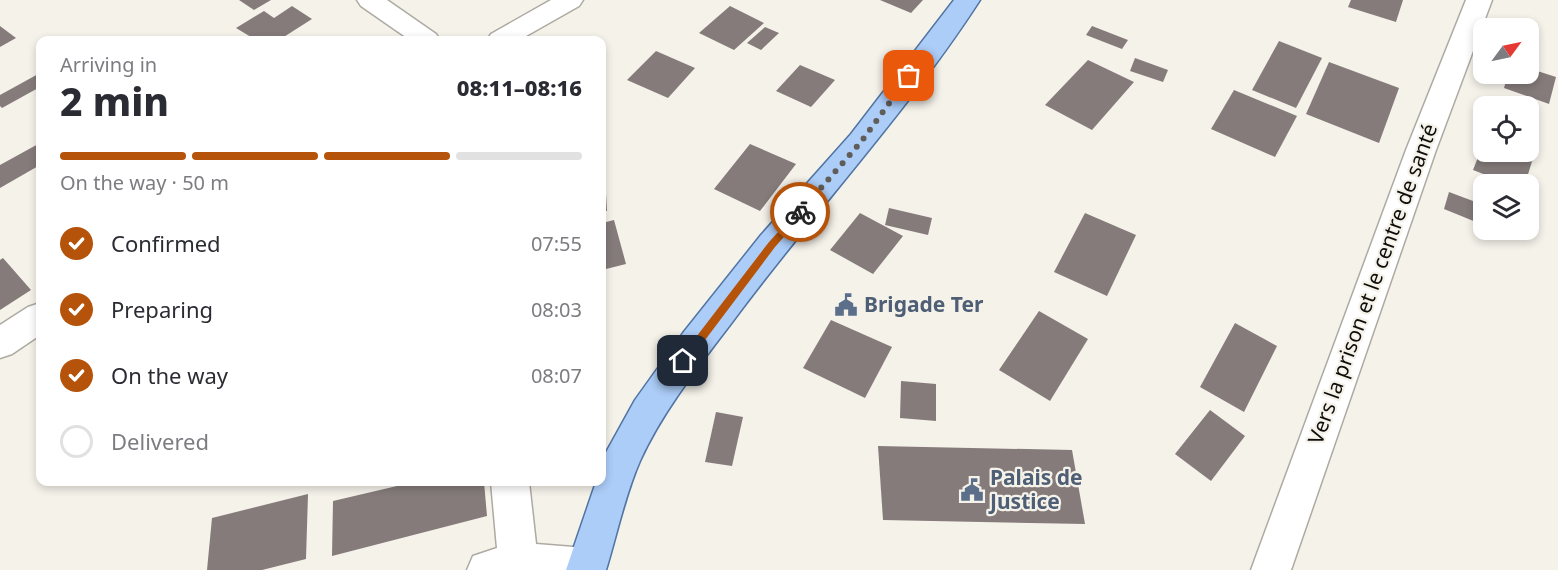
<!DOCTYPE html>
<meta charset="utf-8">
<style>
body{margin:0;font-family:"Noto Sans",sans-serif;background:#f2f2f3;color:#2b2b33;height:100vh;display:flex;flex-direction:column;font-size:22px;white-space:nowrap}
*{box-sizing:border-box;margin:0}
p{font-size:20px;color:#7c7c81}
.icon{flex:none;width:33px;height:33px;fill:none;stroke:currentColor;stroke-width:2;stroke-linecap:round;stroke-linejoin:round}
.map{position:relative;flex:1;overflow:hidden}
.panel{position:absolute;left:36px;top:36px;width:570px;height:450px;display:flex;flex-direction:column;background:#fff;border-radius:12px;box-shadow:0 3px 9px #0003}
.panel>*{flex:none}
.needle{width:39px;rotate:57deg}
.controls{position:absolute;left:1473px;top:18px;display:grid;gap:12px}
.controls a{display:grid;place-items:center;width:66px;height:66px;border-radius:12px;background:#fff;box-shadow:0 3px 9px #0003;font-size:30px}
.pin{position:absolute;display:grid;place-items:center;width:51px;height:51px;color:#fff;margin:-26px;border-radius:12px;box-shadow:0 3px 9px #0006}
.courier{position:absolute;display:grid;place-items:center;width:60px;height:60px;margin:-30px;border:4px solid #b45309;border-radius:50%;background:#fff;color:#222;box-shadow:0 2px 8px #0007}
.head em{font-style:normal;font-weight:800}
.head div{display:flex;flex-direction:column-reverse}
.head{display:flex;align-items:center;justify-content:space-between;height:102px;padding:0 24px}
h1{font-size:39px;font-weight:800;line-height:45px}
.bar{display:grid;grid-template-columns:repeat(4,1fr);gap:9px 6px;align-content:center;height:72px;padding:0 24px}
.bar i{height:8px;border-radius:4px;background:#e1e1e2}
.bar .selected{background:#b45309}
.bar p{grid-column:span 4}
ol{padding:0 24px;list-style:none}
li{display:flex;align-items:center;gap:18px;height:66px}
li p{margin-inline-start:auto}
li .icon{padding:6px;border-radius:50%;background:#b45309;color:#fff;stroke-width:4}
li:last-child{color:#7c7c81}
li i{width:33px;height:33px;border:3px solid #e1e1e2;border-radius:50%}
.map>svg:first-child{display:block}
.building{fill:#857b7b}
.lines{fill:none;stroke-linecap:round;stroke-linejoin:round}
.minor-casing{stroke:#adaaa2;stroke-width:3}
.primary-casing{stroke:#5174a2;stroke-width:3}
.minor{fill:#fff;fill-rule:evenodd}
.primary{fill:#accdf8;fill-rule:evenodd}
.route{fill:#b45309}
.done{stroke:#605d59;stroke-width:6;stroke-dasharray:0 10.8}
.labels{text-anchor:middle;stroke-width:4.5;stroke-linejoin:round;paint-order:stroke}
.street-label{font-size:21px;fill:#0f0d0b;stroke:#f5f2ea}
.service-label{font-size:21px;font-weight:bold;fill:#4e5e75;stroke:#f5f2ea;text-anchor:start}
</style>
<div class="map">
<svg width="1558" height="570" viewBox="0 0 1558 570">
<rect width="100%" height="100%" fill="#f5f2ea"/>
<g class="building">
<path d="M239 0H271L254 10Z"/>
<path d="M880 0H923L911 13Z"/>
<path d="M1351 0H1403L1396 22 1348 7Z"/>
<path d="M292 6 312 19 279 40H256L236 28 264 11 274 18Z"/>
<path d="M730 6 764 23 734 50 699 33Z"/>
<path d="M0 26 16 38 0 47Z"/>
<path d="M1092 26 1128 40 1122 49 1086 35Z"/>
<path d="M765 27 779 33 761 50 747 43Z"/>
<path d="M1279 41 1322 58 1296 108 1252 90Z"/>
<path d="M656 51 695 68 668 98 627 80Z"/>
<path d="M1135 58 1168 70 1163 82 1130 71Z"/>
<path d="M1088 60 1134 82 1092 130 1045 105Z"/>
<path d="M1329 62 1399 88 1379 143 1306 114Z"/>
<path d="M800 65 835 80 811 107 776 91Z"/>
<path d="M1528 68 1556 77 1549 104 1504 88 1508 74H1528Z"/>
<path d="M40 73V87L2 108 0 106V95Z"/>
<path d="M1234 90 1297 116 1275 157 1211 129Z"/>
<path d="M1484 142V152H1526L1534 155 1525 184H1509L1473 170Z"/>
<path d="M40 143V165L0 188V165Z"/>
<path d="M750 144 796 164 760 211 714 189Z"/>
<path d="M602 176H605L607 211H602Z"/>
<path d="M1449 192 1481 204 1476 222 1444 209Z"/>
<path d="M889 208 932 218 928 235 885 225Z"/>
<path d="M860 213 903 236 873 274 830 250Z"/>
<path d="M1085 213 1136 235 1107 296 1054 272Z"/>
<path d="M614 220 626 264 602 270V223Z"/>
<path d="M3 258 31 290 0 310V260Z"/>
<path d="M1039 311 1088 339 1050 401 999 370Z"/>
<path d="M831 320 892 347 865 398 803 368Z"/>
<path d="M1235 323 1277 346 1244 412 1200 387Z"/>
<path d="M901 381 936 384V421L900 418Z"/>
<path d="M1210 410 1245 436 1211 481 1175 454Z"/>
<path d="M716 412 743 417 732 466 705 462Z"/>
<path d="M878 446 1072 450 1085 524 883 520Z"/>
<path d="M414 482H484L487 516 332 556 333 501Z"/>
<path d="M308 494 306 559 262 570H207L212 518Z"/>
</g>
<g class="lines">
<g class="minor-casing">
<g id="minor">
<path d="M357 0H387L436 34 440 40H410L361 6Z"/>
<path d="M551 0H583L579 6 519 40H487L491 34Z"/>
<path d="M1466 0H1492L1436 150 1291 570H1251L1406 150Z"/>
<path d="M40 303V335L12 354 0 358V325L28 307Z"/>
<path d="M491 482H529L536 544 586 548 600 554 605 570H467L473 556 497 548Z"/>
</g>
</g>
<g class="primary-casing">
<path id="primary" d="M954 0H980C906 114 813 213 733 321 701 363 662 412 640 461 625 495 617 534 606 570H566L596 482H602V464L604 456 635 400 683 333 761 235 851 134Z"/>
</g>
<use href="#minor" class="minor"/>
<use href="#primary" class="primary"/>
</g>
<path class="route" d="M800 208 804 209V214L775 247 687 364H680V358L769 242Z"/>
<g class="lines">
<path class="done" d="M800 212 861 142 909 76"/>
</g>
<defs>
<g id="civic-bare" transform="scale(1.8)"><path d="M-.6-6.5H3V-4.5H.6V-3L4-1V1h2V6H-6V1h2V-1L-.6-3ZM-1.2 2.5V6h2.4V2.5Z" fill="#5c6f8a" stroke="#f5f2ea" stroke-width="2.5" paint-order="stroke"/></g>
</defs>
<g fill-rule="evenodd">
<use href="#civic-bare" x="846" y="305"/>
<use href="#civic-bare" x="972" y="490"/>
</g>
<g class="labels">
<g class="street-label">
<text transform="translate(1373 284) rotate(-70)" y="7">Vers la prison et le centre de santé</text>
</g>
<g class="service-label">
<text x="864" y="312">Brigade Ter</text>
<text x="990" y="485">Palais de<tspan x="990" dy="24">Justice</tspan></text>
</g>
</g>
</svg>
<div class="controls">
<a><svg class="needle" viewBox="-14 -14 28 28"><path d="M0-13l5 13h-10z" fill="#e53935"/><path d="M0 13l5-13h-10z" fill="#7c7c81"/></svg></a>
<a><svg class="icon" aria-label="locate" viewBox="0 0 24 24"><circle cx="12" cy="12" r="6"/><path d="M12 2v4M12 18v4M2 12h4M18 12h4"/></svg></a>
<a><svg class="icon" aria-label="layers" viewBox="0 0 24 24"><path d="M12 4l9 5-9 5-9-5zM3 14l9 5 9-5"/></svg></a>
</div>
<div class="pin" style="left:909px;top:76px;background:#ea580c"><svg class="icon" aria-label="bag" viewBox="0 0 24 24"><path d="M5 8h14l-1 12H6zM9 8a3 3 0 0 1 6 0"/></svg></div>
<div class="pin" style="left:683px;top:361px;background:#1f2937"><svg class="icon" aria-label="home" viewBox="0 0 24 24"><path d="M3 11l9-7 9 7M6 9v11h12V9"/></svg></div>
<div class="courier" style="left:800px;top:212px"><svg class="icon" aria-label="bike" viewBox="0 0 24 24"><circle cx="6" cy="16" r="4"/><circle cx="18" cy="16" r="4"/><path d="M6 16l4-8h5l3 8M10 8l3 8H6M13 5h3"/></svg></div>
<section class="panel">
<div class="head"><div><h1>2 min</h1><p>Arriving in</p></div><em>08:11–08:16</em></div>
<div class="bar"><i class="selected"></i><i class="selected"></i><i class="selected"></i><i></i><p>On the way · 50 m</p></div>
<ol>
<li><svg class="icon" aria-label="check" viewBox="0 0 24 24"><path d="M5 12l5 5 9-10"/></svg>Confirmed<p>07:55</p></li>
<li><svg class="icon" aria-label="check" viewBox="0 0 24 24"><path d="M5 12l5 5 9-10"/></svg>Preparing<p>08:03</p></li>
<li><svg class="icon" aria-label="check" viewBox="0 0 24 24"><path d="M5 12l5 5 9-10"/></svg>On the way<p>08:07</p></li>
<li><i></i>Delivered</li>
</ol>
</section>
</div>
